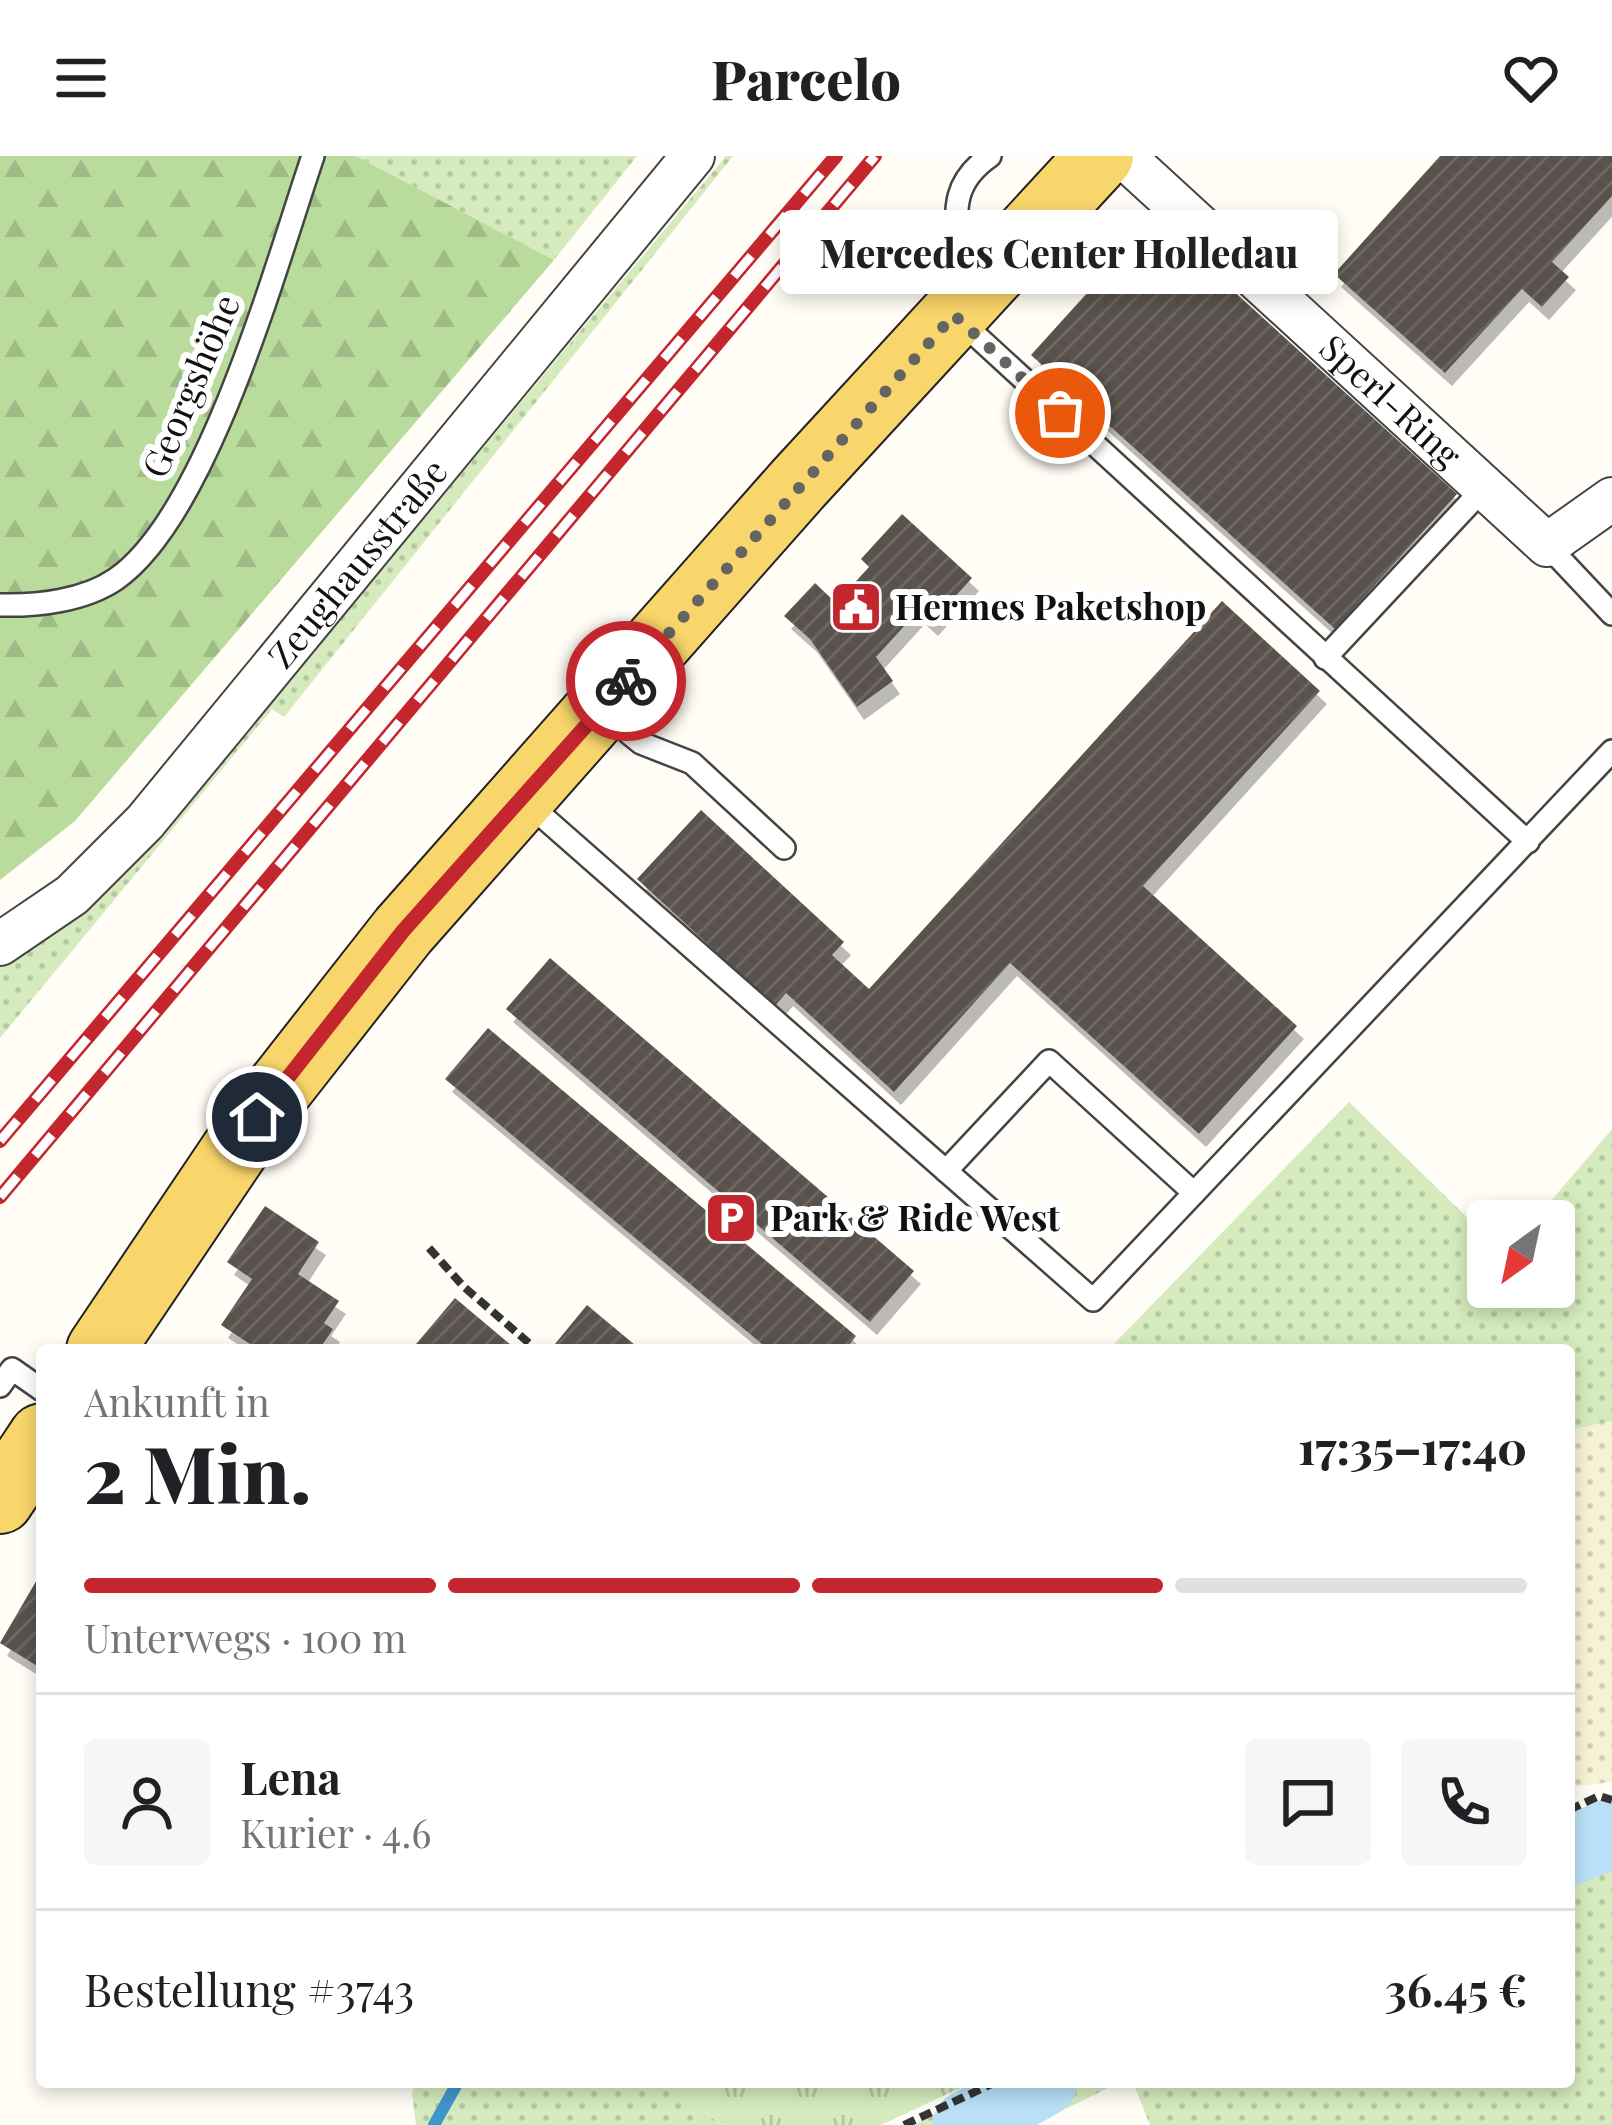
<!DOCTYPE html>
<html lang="de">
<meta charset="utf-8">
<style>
body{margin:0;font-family:"Playfair Display",serif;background:#f6f6f6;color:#202124;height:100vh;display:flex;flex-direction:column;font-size:45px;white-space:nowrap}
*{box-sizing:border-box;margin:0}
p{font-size:39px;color:#757577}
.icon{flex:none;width:66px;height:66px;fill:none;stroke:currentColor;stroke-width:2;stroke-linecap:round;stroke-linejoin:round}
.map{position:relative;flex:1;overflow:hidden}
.panel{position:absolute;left:36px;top:1188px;width:1539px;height:744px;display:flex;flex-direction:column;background:#fff;border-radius:12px;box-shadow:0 6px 18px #0003}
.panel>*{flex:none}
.needle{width:78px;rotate:213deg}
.fabs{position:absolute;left:1467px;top:1044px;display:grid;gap:24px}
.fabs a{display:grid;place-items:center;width:108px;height:108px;border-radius:12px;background:#fff;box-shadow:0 6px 18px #0003;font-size:60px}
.pin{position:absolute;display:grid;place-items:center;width:102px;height:102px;color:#fff;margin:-51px;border:6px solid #fff;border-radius:50%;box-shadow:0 3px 12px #0007}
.courier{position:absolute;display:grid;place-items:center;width:120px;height:120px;margin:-60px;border:9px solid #c4262e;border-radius:50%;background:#fff;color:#222;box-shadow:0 3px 15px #0007}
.bubble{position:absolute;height:84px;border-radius:12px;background:#fff;box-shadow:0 6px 18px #0003;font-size:39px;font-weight:800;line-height:84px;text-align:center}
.headline em{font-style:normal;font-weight:800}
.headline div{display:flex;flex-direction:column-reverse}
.headline{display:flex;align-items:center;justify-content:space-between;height:204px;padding:0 48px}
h1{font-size:78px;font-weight:800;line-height:90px}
.bar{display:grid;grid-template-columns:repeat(4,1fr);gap:18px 12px;align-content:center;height:144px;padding:0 48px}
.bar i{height:15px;border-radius:9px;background:#e0e0e0}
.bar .current{background:#c4262e}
.bar p{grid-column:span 4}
.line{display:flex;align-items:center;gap:30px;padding:0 48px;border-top:3px solid #e0e0e0}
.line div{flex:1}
.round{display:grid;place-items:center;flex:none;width:126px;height:126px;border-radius:12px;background:#f6f6f6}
header{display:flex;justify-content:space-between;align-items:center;height:156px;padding:0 48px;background:#fff;font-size:54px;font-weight:800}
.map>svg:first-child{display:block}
.farmland{fill:url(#farmland-dots)}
.grass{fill:url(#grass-dots)}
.forest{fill:url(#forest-firs)}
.park{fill:url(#park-tufts)}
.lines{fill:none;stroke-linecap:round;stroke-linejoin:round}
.stream{stroke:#3f96cf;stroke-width:12}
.river{stroke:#b9e0f7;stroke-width:69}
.building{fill:url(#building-hatch);filter:url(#shadow)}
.service-casing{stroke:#444;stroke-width:26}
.minor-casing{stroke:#444;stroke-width:46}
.primary-casing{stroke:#222;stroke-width:70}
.path{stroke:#333;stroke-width:8;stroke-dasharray:12 6;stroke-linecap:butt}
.service{stroke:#fff;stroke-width:21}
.minor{stroke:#fff;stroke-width:42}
.primary{stroke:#f9d66b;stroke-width:66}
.rail-casing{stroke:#c4262e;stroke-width:14}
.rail{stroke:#fff;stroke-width:9;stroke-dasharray:27;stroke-linecap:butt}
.done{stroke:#646461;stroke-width:12;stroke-dasharray:0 21.6}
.route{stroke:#c4262e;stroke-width:15}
.labels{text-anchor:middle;stroke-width:12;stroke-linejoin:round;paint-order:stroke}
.street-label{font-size:36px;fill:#111;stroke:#fff}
.poi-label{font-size:36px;font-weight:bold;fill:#111;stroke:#fff;text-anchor:start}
</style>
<header><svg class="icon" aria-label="menu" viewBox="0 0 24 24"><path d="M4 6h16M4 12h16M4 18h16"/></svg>Parcelo<svg class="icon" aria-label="heart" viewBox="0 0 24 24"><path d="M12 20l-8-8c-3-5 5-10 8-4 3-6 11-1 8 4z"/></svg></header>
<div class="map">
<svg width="1612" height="1969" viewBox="0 0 1612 1969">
<defs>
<pattern id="farmland-dots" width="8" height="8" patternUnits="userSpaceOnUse" patternTransform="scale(3)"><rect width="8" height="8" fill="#f6f3d4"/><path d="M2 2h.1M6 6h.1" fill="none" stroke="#d2cfb5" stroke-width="1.8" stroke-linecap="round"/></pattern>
<pattern id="grass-dots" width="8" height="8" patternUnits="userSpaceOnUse" patternTransform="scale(3)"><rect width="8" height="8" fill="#d5ebbd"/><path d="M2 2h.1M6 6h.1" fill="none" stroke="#b6c8a1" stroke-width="1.8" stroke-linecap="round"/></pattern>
<pattern id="forest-firs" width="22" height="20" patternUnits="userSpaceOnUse" patternTransform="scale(3)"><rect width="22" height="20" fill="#b9dc9c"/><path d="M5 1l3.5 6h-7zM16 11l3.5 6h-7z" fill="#9ebc85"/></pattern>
<pattern id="park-tufts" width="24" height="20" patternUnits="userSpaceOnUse" patternTransform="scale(3)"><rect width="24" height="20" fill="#d5ebbd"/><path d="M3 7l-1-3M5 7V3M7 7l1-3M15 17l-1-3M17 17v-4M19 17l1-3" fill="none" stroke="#b6c8a1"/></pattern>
<pattern id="building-hatch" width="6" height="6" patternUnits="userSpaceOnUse" patternTransform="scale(3)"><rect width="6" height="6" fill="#5a524d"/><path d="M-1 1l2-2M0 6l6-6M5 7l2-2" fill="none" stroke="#6d6662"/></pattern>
<filter id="shadow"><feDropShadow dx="7" dy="13" stdDeviation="0" flood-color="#0004"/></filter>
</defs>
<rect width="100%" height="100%" fill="#fffdf5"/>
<path class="farmland" d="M1612 1265V1626L1570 1631 1569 1274Z"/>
<g class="grass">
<path d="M356 0H637L554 104Z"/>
<path d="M726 0H733L284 561 272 553 0 882V809L203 628Z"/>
<path d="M1349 946 1488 1082V1131H1554V1065H1534L1612 973V1265L1569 1274V1194H1108Z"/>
<path d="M1594 1649 1612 1655V1969H1150L1133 1926H1569V1661Z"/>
<path d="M417 1926H668L721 1969H416L412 1936Z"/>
<path d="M1005 1926H1120L1033 1969H913Z"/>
</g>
<path class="forest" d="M0 0H356L554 104 75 665 0 724Z"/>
<path class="park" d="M668 1926H973L881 1969H721Z"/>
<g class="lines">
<path class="stream" d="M434 1969 458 1926"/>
<g class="river">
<path d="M1569 1695 1612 1677"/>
<path d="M967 1969 1043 1926"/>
</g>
</g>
<g class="building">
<path d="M1440 0H1612V40L1552 106 1569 121 1542 151 1522 133 1445 217 1334 118Z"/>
<path d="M1154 63 1457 338 1335 473 1031 199Z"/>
<path d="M902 358 972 422 931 467 918 455 876 501 893 525 857 551 810 483 784 460 815 427 836 447 869 411 861 403Z"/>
<path d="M1222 445 1320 535 1143 730 1297 870 1199 978 1010 807 894 936 786 837 775 850 637 723 701 654 844 786 832 799 869 833Z"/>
<path d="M550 802 914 1115 870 1166 506 853Z"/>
<path d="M488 872 856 1180 845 1194H769L445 923Z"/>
<path d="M265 1050 319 1086 298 1118 339 1145 324 1167 333 1173 319 1194H259L221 1169 252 1123 227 1106Z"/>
<path d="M455 1142 517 1194H411Z"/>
<path d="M587 1149 641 1194H563L555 1188Z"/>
<path d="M38 1422 42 1424V1513L0 1487Z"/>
</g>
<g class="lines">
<g class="service-casing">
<g id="service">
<path d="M958 128C964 75 938 36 990 0"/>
<path d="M958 163 1528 686"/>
<path d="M1547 389 1612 458"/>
<path d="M0 449C37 450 84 445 116 423 208 359 276 108 313 0"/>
<path d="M1325 502 1484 332"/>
<path d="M604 557 641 587 692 607 784 692"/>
<path d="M525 645 1093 1144 1612 595"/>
<path d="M946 1015 1049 905 1194 1037"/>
<path d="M0 1230 12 1213 42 1234"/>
</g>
</g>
<g class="minor-casing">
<g id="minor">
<path id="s1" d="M1123 0 1547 389 1612 343"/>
<path id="s2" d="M0 788 72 739 145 666 693 0"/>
</g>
</g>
<g class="primary-casing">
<g id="primary">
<path d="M100 1194 257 961 403 775 798 328 1100 0"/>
<path d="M0 1344 42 1281"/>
</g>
</g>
<g class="path">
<path d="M429 1092 464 1131 537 1194"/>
<path d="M1569 1654 1599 1640 1612 1644"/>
<path d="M904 1969 996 1926"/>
</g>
<use href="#service" class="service"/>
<use href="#minor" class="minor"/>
<use href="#primary" class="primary"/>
<g class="rail-casing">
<g id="rail">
<path d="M0 985 836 0"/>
<path d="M0 1041 875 0"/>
</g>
</g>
<use href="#rail" class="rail"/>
</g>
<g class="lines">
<path class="done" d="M626 525 954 159 1060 257"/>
<path class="route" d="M257 961 403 775 626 525"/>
</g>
<defs>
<g id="civic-square" transform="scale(2.7)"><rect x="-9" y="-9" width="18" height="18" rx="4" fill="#c4262e" stroke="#fff"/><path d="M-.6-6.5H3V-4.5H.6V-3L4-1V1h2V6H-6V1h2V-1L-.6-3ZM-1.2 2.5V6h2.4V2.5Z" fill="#fff"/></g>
<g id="parking-square" transform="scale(2.7)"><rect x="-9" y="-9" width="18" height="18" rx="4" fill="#c4262e" stroke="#fff"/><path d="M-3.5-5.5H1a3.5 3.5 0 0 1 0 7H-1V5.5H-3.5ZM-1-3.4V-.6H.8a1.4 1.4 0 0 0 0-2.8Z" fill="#fff"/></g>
</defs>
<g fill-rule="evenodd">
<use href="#civic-square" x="856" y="451"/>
<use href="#parking-square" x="731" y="1062"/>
</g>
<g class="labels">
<g class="street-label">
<text transform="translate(191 230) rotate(-67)" y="13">Georgshöhe</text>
<text dy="13" stroke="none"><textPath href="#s1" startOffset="363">Sperl-Ring</textPath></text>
<text dy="13" stroke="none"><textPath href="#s2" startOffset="525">Zeughausstraße</textPath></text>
</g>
<g class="poi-label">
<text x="895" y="464">Hermes Paketshop</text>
<text x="770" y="1075">Park &amp; Ride West</text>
</g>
</g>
</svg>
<div class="fabs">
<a><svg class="needle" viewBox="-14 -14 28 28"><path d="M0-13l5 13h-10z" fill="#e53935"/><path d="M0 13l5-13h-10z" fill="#757577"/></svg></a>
</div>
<div class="pin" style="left:1060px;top:257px;background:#ea580c"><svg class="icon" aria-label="bag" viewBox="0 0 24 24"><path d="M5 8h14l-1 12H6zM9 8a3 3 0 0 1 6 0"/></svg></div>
<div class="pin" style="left:257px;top:961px;background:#1f2937"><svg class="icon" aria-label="home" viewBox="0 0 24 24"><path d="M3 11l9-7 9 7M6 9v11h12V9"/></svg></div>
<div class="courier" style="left:626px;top:525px"><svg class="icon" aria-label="bike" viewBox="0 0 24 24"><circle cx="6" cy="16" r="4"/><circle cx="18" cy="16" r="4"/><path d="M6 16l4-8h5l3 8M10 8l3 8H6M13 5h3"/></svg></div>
<div class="bubble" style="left:780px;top:54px;width:558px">Mercedes Center Holledau</div>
<section class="panel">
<div class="headline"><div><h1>2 Min.</h1><p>Ankunft in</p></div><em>17:35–17:40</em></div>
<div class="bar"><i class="current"></i><i class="current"></i><i class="current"></i><i></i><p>Unterwegs · 100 m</p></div>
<div class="line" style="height:216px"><a class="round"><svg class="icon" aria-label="person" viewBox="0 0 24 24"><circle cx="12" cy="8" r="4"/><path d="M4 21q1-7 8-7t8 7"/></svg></a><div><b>Lena</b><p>Kurier · 4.6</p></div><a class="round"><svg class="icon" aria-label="chat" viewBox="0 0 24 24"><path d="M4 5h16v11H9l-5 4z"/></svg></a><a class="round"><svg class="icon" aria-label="phone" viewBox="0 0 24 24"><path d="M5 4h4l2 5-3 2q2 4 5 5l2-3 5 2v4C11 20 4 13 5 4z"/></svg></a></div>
<div class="line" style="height:156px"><div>Bestellung #3743</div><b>36.45 €</b></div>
</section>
</div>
